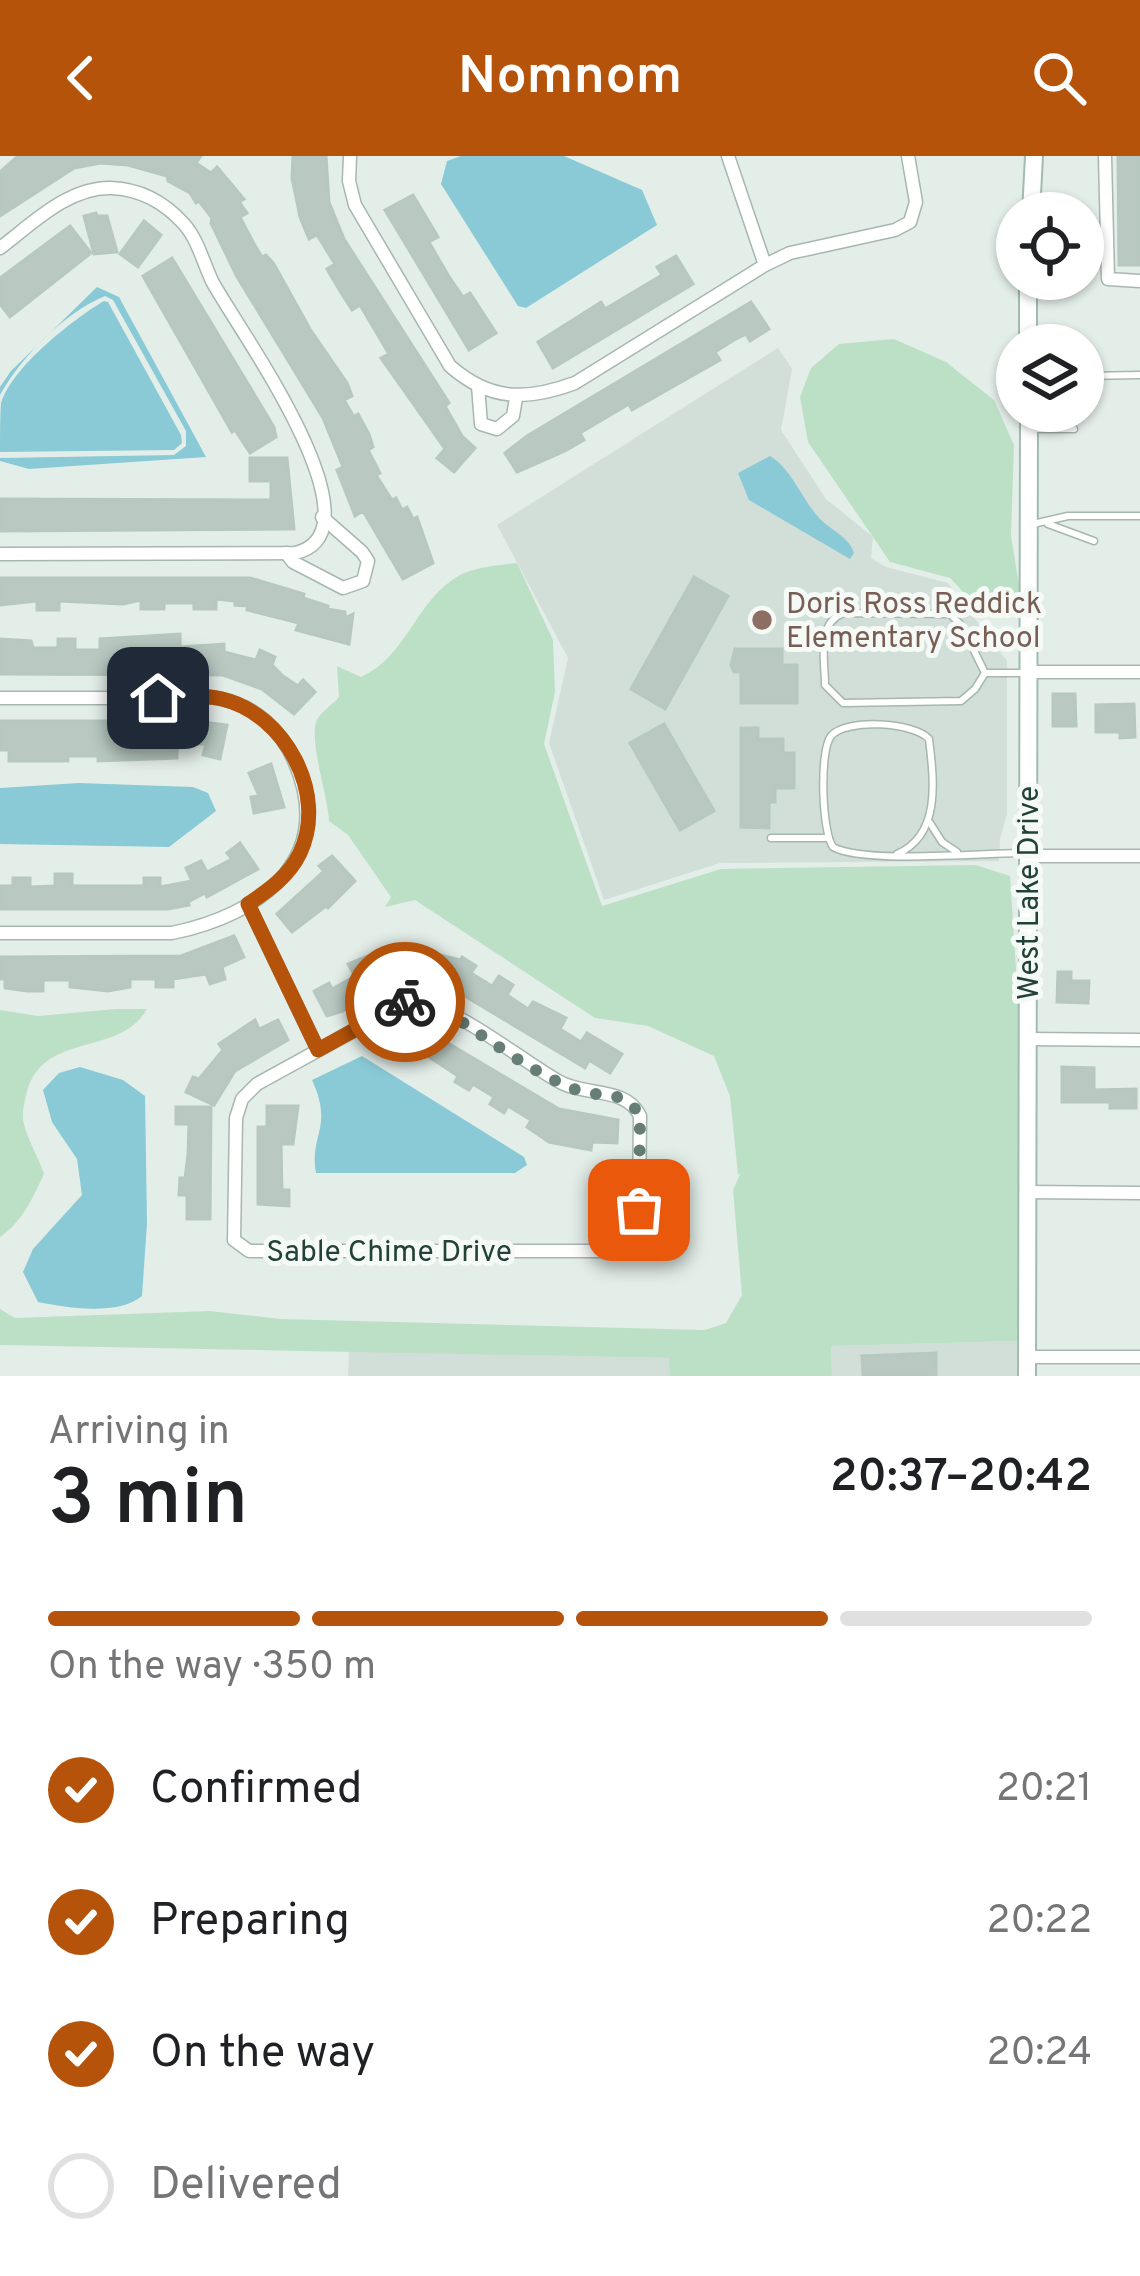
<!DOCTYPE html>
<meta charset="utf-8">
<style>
body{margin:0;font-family:Overpass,sans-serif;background:#f2f2f2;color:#202124;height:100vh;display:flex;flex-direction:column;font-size:45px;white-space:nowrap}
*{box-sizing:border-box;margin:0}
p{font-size:39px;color:#757577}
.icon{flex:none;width:66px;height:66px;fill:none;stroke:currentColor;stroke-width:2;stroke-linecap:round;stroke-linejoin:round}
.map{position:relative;height:1220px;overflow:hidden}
.drawer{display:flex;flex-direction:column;background:#fff;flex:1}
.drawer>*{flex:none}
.tools{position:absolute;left:996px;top:36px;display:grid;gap:24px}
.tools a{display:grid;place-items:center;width:108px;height:108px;border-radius:50%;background:#fff;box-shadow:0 3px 9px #0004;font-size:60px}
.pin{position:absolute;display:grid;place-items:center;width:102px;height:102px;color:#fff;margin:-51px;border-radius:24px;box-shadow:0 6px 18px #0006}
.courier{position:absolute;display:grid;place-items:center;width:120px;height:120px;margin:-60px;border:9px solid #b45309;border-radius:50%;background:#fff;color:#222;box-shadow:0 3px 15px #0007}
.headline em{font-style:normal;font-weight:600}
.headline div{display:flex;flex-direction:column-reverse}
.headline{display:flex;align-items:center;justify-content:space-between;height:204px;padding:0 48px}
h1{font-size:78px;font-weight:600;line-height:90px}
.bar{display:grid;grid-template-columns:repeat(4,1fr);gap:18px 12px;align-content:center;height:144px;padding:0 48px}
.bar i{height:15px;border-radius:9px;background:#e0e0e0}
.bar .on{background:#b45309}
.bar p{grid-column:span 4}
ol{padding:0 48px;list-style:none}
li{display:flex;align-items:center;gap:36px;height:132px}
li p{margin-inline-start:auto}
li .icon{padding:12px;border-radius:50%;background:#b45309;color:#fff;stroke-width:4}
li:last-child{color:#757577}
li i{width:66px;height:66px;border:6px solid #e0e0e0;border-radius:50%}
header{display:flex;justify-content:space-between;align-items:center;height:156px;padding:0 48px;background:#b45309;color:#fff;font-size:54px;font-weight:600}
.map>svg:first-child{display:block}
.built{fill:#d2ded8}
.green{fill:#bce0c5}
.water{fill:#89cad6}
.building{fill:#b9c9c2;stroke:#b6c8c0;stroke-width:3}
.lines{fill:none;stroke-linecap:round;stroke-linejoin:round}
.lane-casing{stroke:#a6b7b0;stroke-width:9}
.street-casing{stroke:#a6b7b0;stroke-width:15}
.secondary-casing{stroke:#a1bbb2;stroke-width:20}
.lane{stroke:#fff;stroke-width:6}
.street{stroke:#fff;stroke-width:12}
.secondary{stroke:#fff;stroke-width:16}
.done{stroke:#667e76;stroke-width:12;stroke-dasharray:0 21.6}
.route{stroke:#b45309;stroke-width:15}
.education-dot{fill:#8d6e63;stroke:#f5faf7;stroke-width:4.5}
.labels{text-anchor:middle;stroke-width:10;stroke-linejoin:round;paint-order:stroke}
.education-label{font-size:30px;fill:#785e54;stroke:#f5faf7;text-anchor:start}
.street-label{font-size:30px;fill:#224138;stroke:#f5faf7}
</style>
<header><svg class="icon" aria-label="back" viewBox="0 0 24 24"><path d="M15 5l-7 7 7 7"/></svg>Nomnom<svg class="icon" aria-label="search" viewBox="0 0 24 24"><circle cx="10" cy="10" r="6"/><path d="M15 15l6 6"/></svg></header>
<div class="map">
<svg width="1140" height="1220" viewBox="0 0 1140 1220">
<rect width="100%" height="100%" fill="#e4eee9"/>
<g class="built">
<path d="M778 192 792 213 781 274 826 343 873 381 871 402 886 411 948 427 1007 505V658L1000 683 999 705 720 707 604 744 549 587 568 502 497 369Z"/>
<path d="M1021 1185V1220H832L831 1190Z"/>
<path d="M349 1195 670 1202V1220H348Z"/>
</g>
<g class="green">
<path d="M894 183 946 206 994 244 1014 289 1011 380 1023 454 986 460 950 422 890 406 808 286 800 241 811 212 839 188Z"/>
<path d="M517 407 553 484 555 536 544 588 602 750 721 713 976 709 1010 720 1021 890V1185L831 1190 832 1220H670L669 1202 0 1189V1153L15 1162 210 1155 281 1163 705 1174 726 1167 742 1139 733 1034 741 1016 738 1019 730 940 714 900 648 870 595 862 415 744 385 751 391 741 348 679 329 665C328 640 308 583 317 564 321 556 333 548 339 541L337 510 361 521C407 501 416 443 460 419 476 411 500 409 517 407Z"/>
<path d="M116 853H147C120 901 45 875 27 935 25 945 22 953 23 964 26 981 38 1000 44 1018 32 1043 23 1065 0 1081V854L38 860Z"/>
</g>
<g class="water">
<path d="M461 0H564L642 34 657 69 526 152 518 150 441 28 447 5Z"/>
<path d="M97 131 119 141 206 301 29 313 0 305V302L174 299 186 290V275L113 144 105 140C64 157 22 200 0 239V231L11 215Z"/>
<path d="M104 145 108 146 181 279 182 287 174 294 0 296C0 282 0 261 1 247 12 211 72 164 104 145Z"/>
<path d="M770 300C792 313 802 344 820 363 831 374 850 382 854 397L850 403 749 344 738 317Z"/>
<path d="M79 627 193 631 208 637 216 655 169 691 0 688V632Z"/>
<path d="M362 900 524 1001 527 1009 515 1017H316C309 978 334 972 312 924Z"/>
<path d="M80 911 123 924 145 940 147 1067 142 1140C118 1160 68 1152 38 1146L23 1116 33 1093 82 1039 77 1003 52 966 43 934 59 917Z"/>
</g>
<g class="building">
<path d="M18 0H201L196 7 211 17 217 11 244 43 239 46 247 57 240 61 253 86 262 101 266 99 274 108 310 173 347 227 352 240 344 244 354 261 358 258 369 278 373 291 368 294 380 317 376 319 392 344 396 342 402 354 407 351 413 363 417 361 433 407 403 423 363 355 355 360 337 314 343 311 323 262 236 119 211 67 212 62 199 45 196 47 190 37 168 25 167 20 128 9 100 7 74 12 0 60V16Z"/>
<path d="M293 0H326L329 46 344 83 449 247 445 250 462 280 475 292 454 316 437 302 445 293 381 202 389 198 360 149 352 154 340 135 327 113 335 108 317 79 309 83 300 61 292 22Z"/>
<path d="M1118 0H1140V109H1119Z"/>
<path d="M413 39 438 81 429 86 448 119 463 141 470 137 496 177 469 194 385 54Z"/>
<path d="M96 57 97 60H107L117 96 94 98 84 60Z"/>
<path d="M144 65 161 79 138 111 120 98Z"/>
<path d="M70 70 91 97 10 161 0 148V122Z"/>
<path d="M676 100 693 128 553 212 538 186 601 146 605 153 662 119 657 111Z"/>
<path d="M172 102 274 271 276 281 250 297 235 274 232 276 143 120Z"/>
<path d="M751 146 769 173 750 185 746 178 734 184 715 196 720 204 632 254 629 248 580 277 584 284 565 295 517 316 505 297 527 280Z"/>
<path d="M250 302H287L294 373 0 375V343L271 344V325H250Z"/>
<path d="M694 421 728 440 665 553 631 533Z"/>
<path d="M0 422H250L304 438 303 442 328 450 327 453 345 456V462L353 458 349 488 296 474 299 467 247 454 248 450 235 449V445L216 443V453H194V447H164V453H141V444L123 448 59 445V454H37V445L0 449Z"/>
<path d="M180 478V491L224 488V496L256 504 260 494 275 501 272 509 283 520 298 530 303 524 315 536 294 558 262 533 223 519 1 518 0 515V483L31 485 33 492H58V483H75V494H100V483Z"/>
<path d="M735 493H782V509H797V547H741V516H734L731 509Z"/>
<path d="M1053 538H1075L1076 570H1053Z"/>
<path d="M1134 548 1135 581 1120 582V576H1096V549Z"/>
<path d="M0 565H194L227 569 220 603 203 599 206 588H177V602L98 605V600H68V605H9V594H0Z"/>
<path d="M664 568 714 655 680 674 630 587Z"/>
<path d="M741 572H758V583H783V597H794V632H775V646H769V672L741 671Z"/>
<path d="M271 608 284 651 254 657 251 641 259 640 249 617Z"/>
<path d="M240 687 258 713 207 741 205 737 188 746 189 749 168 753H0V730H13V722H30V731L55 730V718H72V730H144V722H160V731L192 725 186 712 201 705 207 716 232 703 227 697Z"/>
<path d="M332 700 355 725 328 752 326 750 292 776 277 758 324 715 319 710Z"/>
<path d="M234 780 244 801 222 811 225 823 210 828 206 818 173 823V831H156V823H130V831L108 835 70 831V824H43V835H27L5 832V823H0V801L181 800Z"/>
<path d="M390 791 392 798 433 797 460 804 462 801 476 810 471 817 492 830 499 820 513 829 507 839 528 853 533 846 566 862 560 873 581 886 587 877 622 898 610 917 589 904 585 912 443 827 423 820 402 821 374 830 343 855 327 860 314 835 329 827 332 833 355 820 348 808Z"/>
<path d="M1058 816H1071V825H1089L1088 847 1057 846Z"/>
<path d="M255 864 259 873 278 864 288 884 235 915 214 949 186 936 193 921 199 923 223 894 219 888Z"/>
<path d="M416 868 559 953 618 964 617 987 592 986 591 994 549 986 527 971 531 964 508 950 504 957 490 948 494 941 473 928 469 934 455 926 458 920 420 895 416 901 401 892Z"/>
<path d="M1062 911 1094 912V934L1136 933V952H1110V946H1062Z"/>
<path d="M267 950H298L293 988H281L282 1034H289V1050L258 1048V971H267Z"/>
<path d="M176 951H211L210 1063H187V1039H179L180 1022H185L188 999 189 968H176Z"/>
<path d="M936 1197V1220H863L862 1200Z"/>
</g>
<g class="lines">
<g class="lane-casing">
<g id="lane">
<path d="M1083 220 1140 219"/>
<path d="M1032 273H1074"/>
<path d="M1033 368 1068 360H1140"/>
<path d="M1048 368 1094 385"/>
<path d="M843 457 950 458 962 470 985 517 975 533 961 545 843 547 825 529C825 504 816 468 843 457Z"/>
<path d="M985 517H1026"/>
<path d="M930 667 942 686 957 696"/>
<path d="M771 682H827"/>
<path d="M897 698C941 679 934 625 929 583 914 566 846 562 831 580 819 595 822 677 833 691 863 708 985 697 1025 697"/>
</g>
</g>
<g class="street-casing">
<g id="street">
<path d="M350 0 349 25 355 49 450 210C490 245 526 245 575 227L765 109 790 97 895 74 910 66 916 46 908 0"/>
<path d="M728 0 765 109"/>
<path d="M1105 0 1108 123 1140 125"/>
<path d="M0 92C32 68 68 31 111 32 140 33 165 47 184 68 198 84 203 106 212 125 231 163 389 376 295 397L0 398"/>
<path d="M478 230 481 268 497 273 513 260 516 242"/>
<path d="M286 397 293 406 343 432 363 425 368 405 362 396 322 361"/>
<path d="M1029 516H1140"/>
<path d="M0 542C49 542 99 542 148 542 172 541 199 538 222 543 257 551 282 575 295 607 336 704 260 759 172 777H0"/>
<path d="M1029 700H1140"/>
<path d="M248 748 318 894"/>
<path d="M408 845C450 845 519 903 558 925 585 941 626 930 640 960L639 1054 635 1082 620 1095H249L234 1084 236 962 242 943 257 928Z"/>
<path d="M1027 883 1140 884"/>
<path d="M1027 1036 1140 1037"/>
<path d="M1027 1201H1140"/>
</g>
</g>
<g class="secondary-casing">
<g id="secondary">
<path d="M1031 57 1034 0"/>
<path d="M1028 123V189"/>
<path d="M1027 1220 1029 255"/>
</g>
</g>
<use href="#lane" class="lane"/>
<use href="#street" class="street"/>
<use href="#secondary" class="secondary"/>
</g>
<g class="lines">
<path class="done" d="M405 846 420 844 441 852C483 879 527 914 574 933 600 944 626 931 640 961L639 1054"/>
<path class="route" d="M158 542C178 541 202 538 222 543 285 558 328 638 300 697 289 720 269 734 248 748L318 894 405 846"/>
</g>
<circle class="education-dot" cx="762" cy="464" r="12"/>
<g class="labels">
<g class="education-label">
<text x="786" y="457">Doris Ross Reddick<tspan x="786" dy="34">Elementary School</tspan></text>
</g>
<g class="street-label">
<text transform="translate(1028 737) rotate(-90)" y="10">West Lake Drive</text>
<text x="389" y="1105">Sable Chime Drive</text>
</g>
</g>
</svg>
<div class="tools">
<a><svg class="icon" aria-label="locate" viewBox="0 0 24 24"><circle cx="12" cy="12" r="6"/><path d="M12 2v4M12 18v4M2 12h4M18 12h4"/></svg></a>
<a><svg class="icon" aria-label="layers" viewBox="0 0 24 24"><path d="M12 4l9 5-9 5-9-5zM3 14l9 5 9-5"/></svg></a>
</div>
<div class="pin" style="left:639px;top:1054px;background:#ea580c"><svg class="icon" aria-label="bag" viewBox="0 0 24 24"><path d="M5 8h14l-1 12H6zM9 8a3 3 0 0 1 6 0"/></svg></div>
<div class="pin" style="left:158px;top:542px;background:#1f2937"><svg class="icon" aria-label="home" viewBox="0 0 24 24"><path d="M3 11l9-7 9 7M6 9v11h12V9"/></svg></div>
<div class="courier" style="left:405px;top:846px"><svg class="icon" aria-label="bike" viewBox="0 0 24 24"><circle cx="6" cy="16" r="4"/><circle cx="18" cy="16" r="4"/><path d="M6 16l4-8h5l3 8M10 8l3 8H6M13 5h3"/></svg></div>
</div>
<section class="drawer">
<div class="headline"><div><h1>3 min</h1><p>Arriving in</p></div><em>20:37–20:42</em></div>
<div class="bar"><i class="on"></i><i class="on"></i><i class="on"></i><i></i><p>On the way · 350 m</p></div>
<ol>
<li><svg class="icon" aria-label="check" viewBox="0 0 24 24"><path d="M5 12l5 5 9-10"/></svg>Confirmed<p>20:21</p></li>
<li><svg class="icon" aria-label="check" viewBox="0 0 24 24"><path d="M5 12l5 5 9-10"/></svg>Preparing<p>20:22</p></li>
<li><svg class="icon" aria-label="check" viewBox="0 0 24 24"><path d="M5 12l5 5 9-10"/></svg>On the way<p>20:24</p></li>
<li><i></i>Delivered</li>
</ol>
</section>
